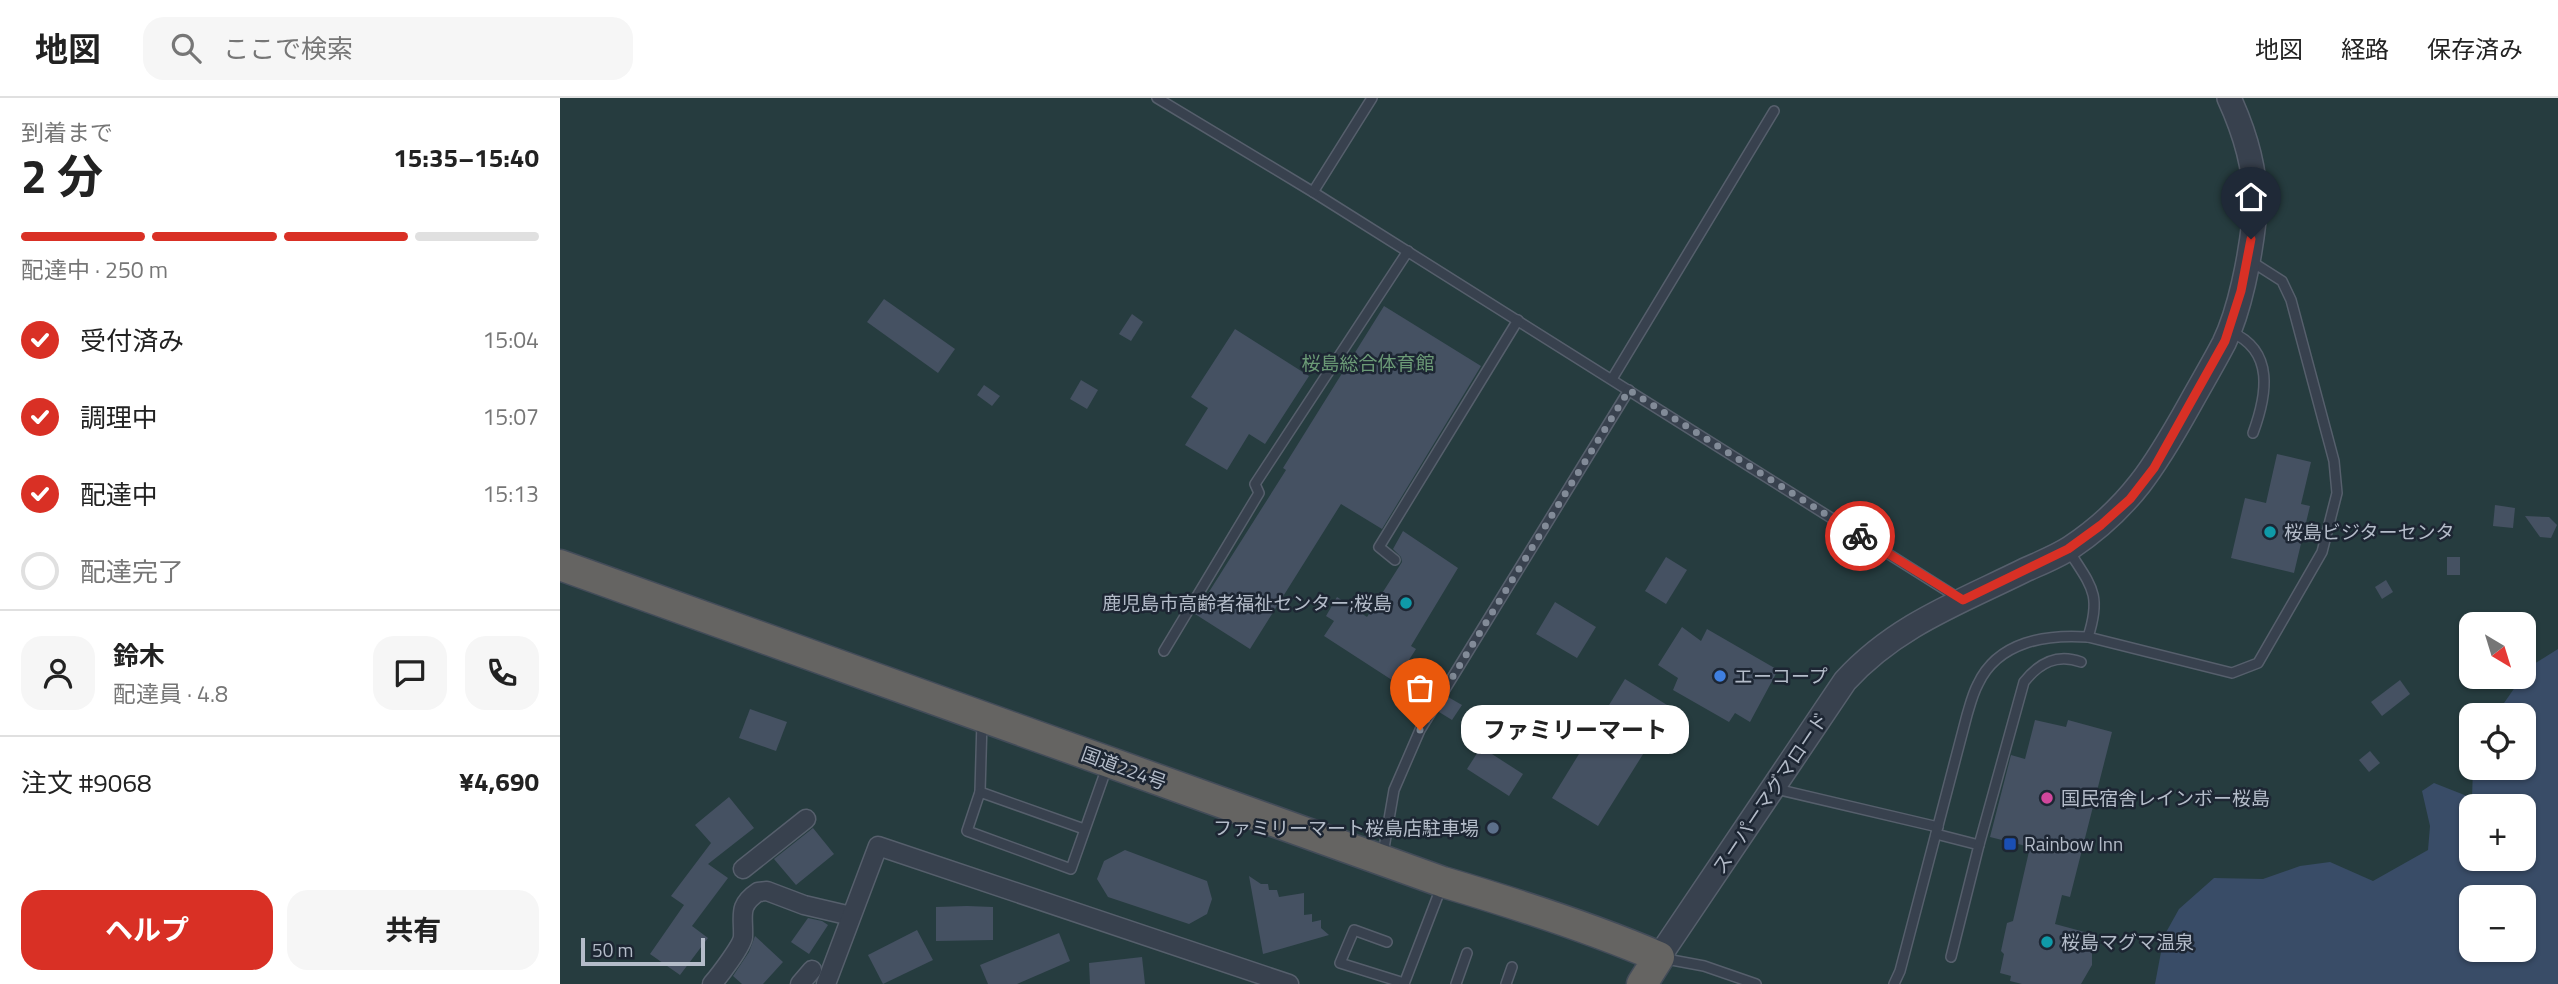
<!DOCTYPE html>
<html lang="ja">
<meta charset="utf-8">
<style>
body{margin:0;font-family:"Titillium Web","Noto Sans JP",sans-serif;background:#f6f6f6;color:#222;height:100vh;display:flex;flex-direction:column;font-size:26px;white-space:nowrap}
*{box-sizing:border-box;margin:0}
p{font-size:23px;color:#767676}
.icon{flex:none;width:38px;height:38px;fill:none;stroke:currentColor;stroke-width:2;stroke-linecap:round;stroke-linejoin:round}
.map{position:relative;flex:1;overflow:hidden}
.details{display:flex;flex-direction:column;background:#fff;width:560px}
.details>*{flex:none}
.needle{width:46px;rotate:142deg}
.buttons{position:absolute;left:1899px;top:514px;display:grid;gap:14px}
.buttons a{display:grid;place-items:center;width:77px;height:77px;border-radius:14px;background:#fff;box-shadow:0 2px 5px #0004;font-size:35px}
.scale{position:absolute;left:21px;bottom:18px;width:124px;box-sizing:border-box;padding-left:7px;border:4px solid #b4bcc9;border-top:0;font-size:19px;line-height:24px;white-space:nowrap;color:#b4bcc9;-webkit-text-stroke:5px #1d2633;paint-order:stroke}
.pin{position:absolute;display:grid;place-items:center;width:60px;height:60px;color:#fff;margin:-72px -30px;border-radius:50% 50% 50% 0;rotate:-45deg;box-shadow:0 0 7px #0007}
.pin .icon{rotate:45deg}
.courier{position:absolute;display:grid;place-items:center;width:70px;height:70px;margin:-35px;border:5px solid #d93025;border-radius:50%;background:#fff;color:#222;box-shadow:0 2px 9px #0007}
.bubble{position:absolute;height:49px;border-radius:21px;background:#fff;box-shadow:0 2px 5px #0004;font-size:23px;font-weight:700;line-height:49px;text-align:center}
.overview em{font-style:normal;font-weight:700}
.overview div{display:flex;flex-direction:column-reverse}
.overview{display:flex;align-items:center;justify-content:space-between;height:119px;padding:0 21px}
h1{font-size:46px;font-weight:700;line-height:52px}
.bar{display:grid;grid-template-columns:repeat(4,1fr);gap:10px 7px;align-content:center;height:84px;padding:0 21px}
.bar i{height:9px;border-radius:5px;background:#e0e0e0}
.bar .on{background:#d93025}
.bar p{grid-column:span 4}
.line{display:flex;align-items:center;gap:18px;padding:0 21px;border-top:2px solid #e0e0e0}
.line div{flex:1}
.round{display:grid;place-items:center;flex:none;width:74px;height:74px;border-radius:21px;background:#f6f6f6}
ol{padding:0 21px;list-style:none}
li{display:flex;align-items:center;gap:21px;height:77px}
li p{margin-inline-start:auto}
li .icon{padding:7px;border-radius:50%;background:#d93025;color:#fff;stroke-width:4}
li:last-child{color:#767676}
li i{width:38px;height:38px;border:4px solid #e0e0e0;border-radius:50%}
.action{display:flex;gap:14px;margin-top:auto;padding:14px 21px}
.action a{flex:1;height:80px;border-radius:21px;background:#d93025;color:#fff;font-size:28px;font-weight:700;line-height:80px;text-align:center}
.action a+a{background:#f6f6f6;color:#222}
header{display:flex;align-items:center;gap:42px;box-sizing:border-box;height:98px;padding:0 35px;background:#fff;border-bottom:2px solid #e0e0e0}
header strong{font-size:33px}
nav{display:flex;gap:38px;margin-inline-start:auto;font-size:24px}
.search{width:490px;height:63px;background:#f6f6f6;display:flex;align-items:center;gap:18px;box-sizing:border-box;padding:0 24px;border-radius:21px;color:#767676;font-size:26px}
main{display:flex;flex:1;min-height:0}
.map>svg:first-child{display:block}
.green{fill:#263c3f;fill-rule:evenodd}
.water{fill:#394c67;fill-rule:evenodd}
.building{fill:#455162}
.lines{fill:none;stroke-linecap:round;stroke-linejoin:round}
.service-casing{stroke:#565f6c;stroke-width:12}
.minor-casing{stroke:#565f6c;stroke-width:21}
.tertiary-casing{stroke:#565f6c;stroke-width:26}
.trunk-casing{stroke:#434c59;stroke-width:33}
.service{stroke:#38414e;stroke-width:9}
.minor{stroke:#38414e;stroke-width:18}
.tertiary{stroke:#38414e;stroke-width:23}
.trunk{stroke:#656462;stroke-width:30}
.done{stroke:#828b98;stroke-width:7;stroke-dasharray:0 12.6}
.route{stroke:#d93025;stroke-width:9}
.culture-dot{fill:#0f9aa8;stroke:#1d2633;stroke-width:2.5}
.shop-dot{fill:#3f7fe0;stroke:#1d2633;stroke-width:2.5}
.hotel-dot{fill:#d1479c;stroke:#1d2633;stroke-width:2.5}
.service-dot{fill:#5c6f8a;stroke:#1d2633;stroke-width:2.5}
.transit-dot{fill:#1a4fb4;stroke:#1d2633;stroke-width:2.5}
.labels{text-anchor:middle;stroke-width:5;stroke-linejoin:round;paint-order:stroke}
.park-label{font-size:19px;fill:#6b9a76;stroke:#1d2633}
.poi-label{font-size:19px;fill:#b4bcc9;stroke:#1d2633;text-anchor:start}
.street-label{font-size:19px;fill:#b4bcc9;stroke:#1d2633}
</style>
<header>
<strong>地図</strong>
<div class="search"><svg class="icon" aria-label="search" viewBox="0 0 24 24"><circle cx="10" cy="10" r="6"/><path d="M15 15l6 6"/></svg>ここで検索</div>
<nav><a>地図</a><a>経路</a><a>保存済み</a></nav>
</header>
<main>
<section class="details">
<div class="overview"><div><h1>2 分</h1><p>到着まで</p></div><em>15:35–15:40</em></div>
<div class="bar"><i class="on"></i><i class="on"></i><i class="on"></i><i></i><p>配達中 · 250 m</p></div>
<ol>
<li><svg class="icon" aria-label="check" viewBox="0 0 24 24"><path d="M5 12l5 5 9-10"/></svg>受付済み<p>15:04</p></li>
<li><svg class="icon" aria-label="check" viewBox="0 0 24 24"><path d="M5 12l5 5 9-10"/></svg>調理中<p>15:07</p></li>
<li><svg class="icon" aria-label="check" viewBox="0 0 24 24"><path d="M5 12l5 5 9-10"/></svg>配達中<p>15:13</p></li>
<li><i></i>配達完了</li>
</ol>
<div class="line" style="height:126px"><a class="round"><svg class="icon" aria-label="person" viewBox="0 0 24 24"><circle cx="12" cy="8" r="4"/><path d="M4 21q1-7 8-7t8 7"/></svg></a><div><b>鈴木</b><p>配達員 · 4.8</p></div><a class="round"><svg class="icon" aria-label="chat" viewBox="0 0 24 24"><path d="M4 5h16v11H9l-5 4z"/></svg></a><a class="round"><svg class="icon" aria-label="phone" viewBox="0 0 24 24"><path d="M5 4h4l2 5-3 2q2 4 5 5l2-3 5 2v4C11 20 4 13 5 4z"/></svg></a></div>
<div class="line" style="height:91px"><div>注文 #9068</div><b>¥4,690</b></div>
<div class="action"><a>ヘルプ</a><a>共有</a></div>
</section>
<div class="map">
<svg width="1998" height="886" viewBox="0 0 1998 886">
<rect width="100%" height="100%" fill="#242f3e"/>
<path class="green" d="M0 0H1998V886H0ZM1911 527H1964V579H1911ZM1911 618H1964V670H1911ZM1911 709H1964V761H1911ZM1911 800H1964V852H1911Z"/>
<path class="water" d="M1998 551V886H1595L1604 838 1619 811 1654 780 1703 781 1740 768 1770 764 1813 783 1868 752 1870 728 1862 693 1874 685 1912 700 1913 670H1964V618H1935L1969 569ZM1911 709H1964V761H1911ZM1911 800H1964V852H1911Z"/>
<g class="building">
<path d="M324 201 395 251 378 275 307 224Z"/>
<path d="M824 208 921 268 822 431 781 406 690 551 635 516 726 372 723 370Z"/>
<path d="M572 216 583 224 571 243 559 236Z"/>
<path d="M675 231 749 278 705 346 689 336 667 372 625 347 648 310 631 299Z"/>
<path d="M521 282 538 292 527 311 510 301Z"/>
<path d="M424 287 440 298 432 308 417 297Z"/>
<path d="M1717 356 1751 364 1741 406 1750 408 1734 475 1671 460 1685 400 1706 405Z"/>
<path d="M1935 407 1955 410 1953 430 1933 428Z"/>
<path d="M1965 418 1989 419 1997 427 1991 440 1980 439Z"/>
<path d="M843 433 898 470 851 548 856 551 835 584 764 538 774 523 766 518 777 499 807 519 842 464 841 459 833 451Z"/>
<path d="M1106 459 1127 472 1106 506 1085 493Z"/>
<rect x="1887" y="459" width="13" height="18"/>
<path d="M1826 482 1833 494 1822 501 1815 489Z"/>
<path d="M995 504 1036 529 1017 560 976 536Z"/>
<path d="M1122 529 1141 543 1147 531 1218 572 1190 624 1175 615 1169 624 1113 592 1118 580 1098 567Z"/>
<path d="M1065 581 1112 610 1038 728 992 700Z"/>
<path d="M1840 582 1850 596 1822 618 1811 604Z"/>
<path d="M888 599 902 607 892 622 879 614Z"/>
<path d="M190 611 227 624 216 653 179 640Z"/>
<path d="M1475 622 1506 629 1508 622 1552 634 1510 799 1502 797 1495 826 1532 836V867L1521 886H1462L1450 883 1451 878 1440 875 1444 856 1441 853 1447 825 1453 823 1470 749 1430 739 1451 657 1465 661Z"/>
<path d="M921 649 963 676 949 698 907 671Z"/>
<path d="M1810 653 1820 665 1809 674 1799 662Z"/>
<path d="M169 699 194 730 148 766 168 780 132 828 148 840 120 877 90 856 124 807 111 798 151 745 135 727Z"/>
<path d="M253 730 274 756 236 787 214 761Z"/>
<path d="M565 752 647 783 652 801 647 816 629 826 548 799 537 781 544 763Z"/>
<path d="M689 778 701 786H708L709 792H717L719 799 744 795V817L752 816V824L761 822V830L769 837 703 856Z"/>
<path d="M407 808 433 809V842L376 843V809Z"/>
<path d="M248 820 262 823 268 827 249 856 231 844Z"/>
<path d="M357 832 373 862 323 886 308 857Z"/>
<path d="M499 835 510 863 457 886H428L420 867Z"/>
<path d="M195 838 223 864 203 886H182L173 878 189 854Z"/>
<path d="M582 859 585 886H530L529 865Z"/>
</g>
<g class="lines">
<g class="service-casing">
<g id="service">
<path d="M597 0 753 94 1400 501"/>
<path d="M753 94 812 0"/>
<path d="M1671 234C1715 253 1707 297 1693 335"/>
<path d="M1052 281 1214 13"/>
<path d="M1509 453C1531 488 1542 496 1528 539"/>
<path d="M835 462 819 449 958 222"/>
<path d="M604 553 699 395 695 386 848 153"/>
<path d="M1216 691 1378 729"/>
<path d="M420 694 422 623"/>
<path d="M524 731 420 694 407 733 511 771 547 669"/>
<path d="M1376 736 1419 747 1391 859"/>
<path d="M1419 747 1464 584C1479 565 1497 555 1521 564"/>
<path d="M823 756 834 692 860 632 1069 292"/>
<path d="M827 844 794 832 780 865 844 885"/>
<path d="M1101 860 1144 868 1196 886"/>
<path d="M844 886 882 787"/>
<path d="M896 886 907 855"/>
<path d="M946 886 952 869"/>
<path d="M1334 886 1340 873 1407 617C1410 607 1413 595 1418 586 1438 543 1487 536 1528 539L1672 575 1698 565 1762 454 1777 395 1774 363 1731 202 1722 183 1689 162"/>
</g>
</g>
<g class="minor-casing">
<g id="minor">
<path d="M183 771 246 721"/>
<path d="M152 886C159 878 182 848 183 839 184 818 177 808 198 794L207 793 244 807 291 818"/>
<path d="M240 886 252 872"/>
<path d="M266 886 318 748 729 886"/>
</g>
</g>
<g class="tertiary-casing">
<path id="tertiary" d="M1099 859 1285 583C1335 528 1398 505 1463 473 1478 466 1496 459 1510 450 1570 410 1596 367 1630 306 1641 286 1653 266 1664 245 1680 212 1690 160 1694 123 1699 82 1686 37 1669 0"/>
</g>
<g class="trunk-casing">
<path id="trunk" d="M0 467 883 784C957 806 1029 829 1099 859L1082 886"/>
</g>
<use href="#service" class="service"/>
<use href="#minor" class="minor"/>
<use href="#tertiary" class="tertiary"/>
<use href="#trunk" class="trunk"/>
</g>
<g class="lines">
<path class="done" d="M860 632 1069 292 1300 438"/>
<path class="route" d="M1300 438 1403 502 1508 451 1541 427 1570 401 1594 370 1665 243 1681 193 1691 141"/>
</g>
<g class="culture-dot">
<circle cx="1710" cy="434" r="7"/>
<circle cx="846" cy="505" r="7"/>
<circle cx="1487" cy="844" r="7"/>
</g>
<circle class="shop-dot" cx="1160" cy="578" r="7"/>
<circle class="hotel-dot" cx="1487" cy="700" r="7"/>
<circle class="service-dot" cx="933" cy="730" r="7"/>
<rect class="transit-dot" x="1443" y="739" width="14" height="14" rx="3.5"/>
<g class="labels">
<g class="park-label">
<text x="808" y="272">桜島総合体育館</text>
</g>
<g class="poi-label">
<text x="1724" y="441">桜島ビジターセンタ</text>
<text x="832" y="512" text-anchor="end">鹿児島市高齢者福祉センター;桜島</text>
<text x="1174" y="585">エーコープ</text>
<text x="1501" y="707">国民宿舎レインボー桜島</text>
<text x="919" y="737" text-anchor="end">ファミリーマート桜島店駐車場</text>
<text x="1464" y="753">Rainbow Inn</text>
<text x="1501" y="851">桜島マグマ温泉</text>
</g>
<g class="street-label">
<text transform="translate(564 670) rotate(20)" y="7">国道224号</text>
<text transform="translate(1210 695) rotate(-56)" y="7">スーパーマグマロード</text>
</g>
</g>
</svg>
<div class="buttons">
<a><svg class="needle" viewBox="-14 -14 28 28"><path d="M0-13l5 13h-10z" fill="#e53935"/><path d="M0 13l5-13h-10z" fill="#767676"/></svg></a>
<a><svg class="icon" aria-label="locate" viewBox="0 0 24 24"><circle cx="12" cy="12" r="6"/><path d="M12 2v4M12 18v4M2 12h4M18 12h4"/></svg></a>
<a>+</a>
<a>−</a>
</div>
<div class="scale">50 m</div>
<div class="pin" style="left:860px;top:632px;background:#ea580c"><svg class="icon" aria-label="bag" viewBox="0 0 24 24"><path d="M5 8h14l-1 12H6zM9 8a3 3 0 0 1 6 0"/></svg></div>
<div class="pin" style="left:1691px;top:141px;background:#1f2937"><svg class="icon" aria-label="home" viewBox="0 0 24 24"><path d="M3 11l9-7 9 7M6 9v11h12V9"/></svg></div>
<div class="courier" style="left:1300px;top:438px"><svg class="icon" aria-label="bike" viewBox="0 0 24 24"><circle cx="6" cy="16" r="4"/><circle cx="18" cy="16" r="4"/><path d="M6 16l4-8h5l3 8M10 8l3 8H6M13 5h3"/></svg></div>
<div class="bubble" style="left:901px;top:607px;width:228px">ファミリーマート</div>
</div>
</main>
